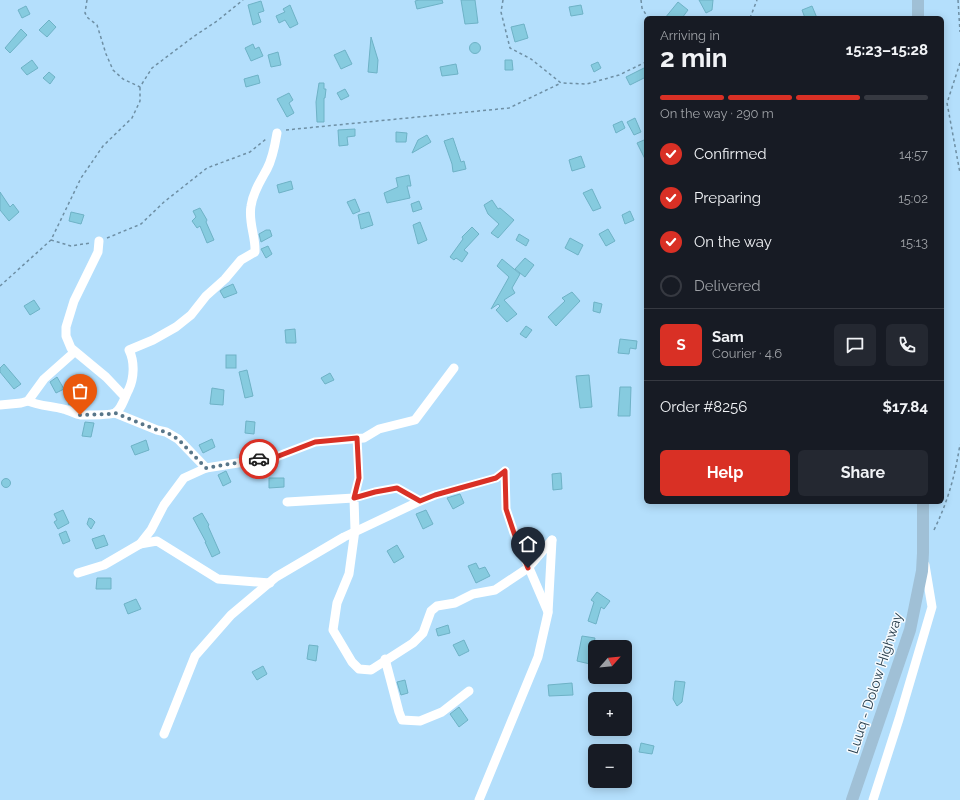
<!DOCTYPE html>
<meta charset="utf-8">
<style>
body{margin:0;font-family:Raleway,sans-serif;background:#242831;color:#f1f3f6;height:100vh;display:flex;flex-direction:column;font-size:15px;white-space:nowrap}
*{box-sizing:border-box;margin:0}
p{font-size:13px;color:#9ea1a6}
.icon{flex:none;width:22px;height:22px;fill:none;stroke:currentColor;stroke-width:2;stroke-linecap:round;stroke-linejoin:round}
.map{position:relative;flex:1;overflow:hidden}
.panel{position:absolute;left:644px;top:16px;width:300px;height:488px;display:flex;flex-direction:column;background:#171b24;border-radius:6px;box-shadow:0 2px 10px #0003}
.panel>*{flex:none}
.needle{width:26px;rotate:63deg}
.buttons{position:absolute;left:588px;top:640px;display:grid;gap:8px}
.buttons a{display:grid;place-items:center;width:44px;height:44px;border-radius:6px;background:#171b24;box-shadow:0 2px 10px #0003;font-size:20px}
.pin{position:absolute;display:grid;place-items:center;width:34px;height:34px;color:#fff;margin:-41px -17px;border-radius:50% 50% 50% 0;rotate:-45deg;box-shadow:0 0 4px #0007}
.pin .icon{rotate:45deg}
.courier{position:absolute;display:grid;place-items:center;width:40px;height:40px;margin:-20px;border:3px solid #d93025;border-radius:50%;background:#fff;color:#222;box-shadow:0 1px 5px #0007}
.headline em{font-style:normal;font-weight:700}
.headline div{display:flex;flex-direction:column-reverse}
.headline{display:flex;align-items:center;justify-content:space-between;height:68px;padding:0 16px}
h1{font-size:26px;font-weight:700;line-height:30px}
.bar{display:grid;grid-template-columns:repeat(4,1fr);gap:6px 4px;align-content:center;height:48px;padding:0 16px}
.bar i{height:5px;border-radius:3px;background:#363941}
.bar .active{background:#d93025}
.bar p{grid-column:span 4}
.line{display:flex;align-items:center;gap:10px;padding:0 16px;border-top:1px solid #363941}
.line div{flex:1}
.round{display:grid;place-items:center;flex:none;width:42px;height:42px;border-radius:6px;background:#242831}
ol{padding:0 16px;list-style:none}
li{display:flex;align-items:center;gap:12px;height:44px}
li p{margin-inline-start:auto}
li .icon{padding:4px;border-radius:50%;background:#d93025;color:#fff;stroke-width:4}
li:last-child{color:#9ea1a6}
li i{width:22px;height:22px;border:2px solid #363941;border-radius:50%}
.action{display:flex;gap:8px;margin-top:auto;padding:8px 16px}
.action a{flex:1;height:46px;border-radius:6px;background:#d93025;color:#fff;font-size:16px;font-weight:700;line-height:46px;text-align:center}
.action a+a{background:#242831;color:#f1f3f6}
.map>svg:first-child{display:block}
.building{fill:#86cbdf;stroke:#6eb2c6}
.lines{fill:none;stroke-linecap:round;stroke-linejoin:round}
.path{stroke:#6e8fa4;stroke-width:1.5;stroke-dasharray:3 3;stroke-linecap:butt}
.minor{stroke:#fff;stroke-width:9}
.major{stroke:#a0c0d6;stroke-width:12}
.done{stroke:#587689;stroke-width:4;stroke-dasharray:0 7.2}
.route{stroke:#d93025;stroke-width:5}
.labels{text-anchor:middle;stroke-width:3;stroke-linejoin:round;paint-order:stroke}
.street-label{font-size:14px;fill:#273d4b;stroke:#f5fafe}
</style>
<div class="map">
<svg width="960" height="800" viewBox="0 0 960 800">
<rect width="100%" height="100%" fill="#b4dffc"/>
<g class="building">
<path d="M419 0H442L443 3 417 9 415 1Z"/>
<path d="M461 0H475L478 23 465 24Z"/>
<path d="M699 0H713L712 10 706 13Z"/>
<path d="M261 1 264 11 258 13 261 22 253 25 248 5Z"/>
<path d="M678 2 688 10 682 18H665Z"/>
<path d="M290 5 298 24 290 28 285 20 279 23 276 16 285 12 283 9Z"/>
<path d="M581 5 583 14 571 16 569 7Z"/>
<path d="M26 6 30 14 22 18 18 10Z"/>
<path d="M812 6 817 18H805L802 10Z"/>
<path d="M49 20 56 27 47 37 39 30Z"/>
<path d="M524 24 528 38 515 42 511 27Z"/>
<path d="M21 29 27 35 10 53 5 48Z"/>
<path d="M371 37 378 60 377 73 368 72Z"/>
<circle cx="475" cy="48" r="5.5"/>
<path d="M253 44 255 49 259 47 263 56 251 61 245 48Z"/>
<path d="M345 50 352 64 341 69 334 55Z"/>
<path d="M278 52 281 65 271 67 268 55Z"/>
<path d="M32 60 38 68 27 75 21 68Z"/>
<path d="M505 60H512L513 70H505Z"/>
<path d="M598 62 601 68 594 72 591 65Z"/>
<path d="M456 64 458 74 442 76 440 67Z"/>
<path d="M646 67V77L630 85 626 77Z"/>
<path d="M49 72 55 77 50 84 43 78Z"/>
<path d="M258 75 260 83 246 87 244 79Z"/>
<path d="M319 83H324V89H326L325 98H324V122H317L316 102Z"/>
<path d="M345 89 349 96 341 100 337 93Z"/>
<path d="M289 93 293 100 289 103 294 113 287 117 277 99Z"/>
<path d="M635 118 641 132 634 135 627 122Z"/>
<path d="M622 121 625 128 616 133 613 125Z"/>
<path d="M355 129V136L347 137 348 145 339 146 338 130Z"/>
<path d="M396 132 407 133 406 142H396Z"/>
<path d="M427 135 431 142 412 153 418 140Z"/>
<path d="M453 138 461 162 464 161 466 169 453 172 452 164 444 141Z"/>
<path d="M644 140 646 144V161L637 143Z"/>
<path d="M581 156 585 167 572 171 569 160Z"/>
<path d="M409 175 411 186H407L410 198 387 203 384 193 398 187 396 178Z"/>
<path d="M291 181 293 189 279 193 277 185Z"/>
<path d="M592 189 601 208 593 211 583 193Z"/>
<path d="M0 192 10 207 13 204 19 212 9 221 0 210Z"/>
<path d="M355 199 360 211 353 214 347 202Z"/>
<path d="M492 200 498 209 500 208 514 220 498 238 491 233 499 224 488 214 484 205Z"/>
<path d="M419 201 422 209 413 212 411 204Z"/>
<path d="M200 208 207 220 206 222 214 240 207 243 200 226 197 228 192 221 196 217 193 211Z"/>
<path d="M630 211 634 220 625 224 622 215Z"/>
<path d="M71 212 84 215 81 224 69 221Z"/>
<path d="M369 212 373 225 361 229 358 215Z"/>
<path d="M420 222 427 240 418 244 413 225Z"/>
<path d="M472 227 479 234 464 250 468 253 462 262 456 258 454 260 450 257 463 239 462 237Z"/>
<path d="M608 229 615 241 606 246 599 234Z"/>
<path d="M266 230H270L272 236 261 242 259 234Z"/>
<path d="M519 234 529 240 526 246 516 240Z"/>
<path d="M570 238 583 245 578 255 565 248Z"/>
<path d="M268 246 272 254 266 258 261 249Z"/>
<path d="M525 258 534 265 525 277 515 269Z"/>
<path d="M502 259 520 274 512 288 515 293 504 300 517 314 507 322 496 310 500 306 498 304 491 309 509 277 497 266Z"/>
<path d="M233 284 237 293 224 298 220 291 224 288Z"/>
<path d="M572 292 580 301 556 326 548 317 565 301 562 298Z"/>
<path d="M34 300 40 309 30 315 24 306Z"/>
<path d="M594 302 602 304 600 313 593 311Z"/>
<path d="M526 326 532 330 526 338 520 334Z"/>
<path d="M295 329 296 343H286L285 330Z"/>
<path d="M620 339 637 341 636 349 630 348 629 354 618 353Z"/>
<rect x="226" y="355" width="10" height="13"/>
<path d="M4 364 21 384 14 389 0 372V368Z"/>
<path d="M247 370 253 396 245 398 239 372Z"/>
<path d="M330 373 334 380 325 384 321 378Z"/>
<path d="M589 375 592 407 580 408 576 376Z"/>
<path d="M57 377 64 389 56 393 50 382Z"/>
<path d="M620 387H631L630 416H618Z"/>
<path d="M212 388 224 390 223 405 210 404Z"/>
<path d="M75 392 82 396 76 407 68 404Z"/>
<path d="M246 421 255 422 254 434 245 433Z"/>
<path d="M85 422 94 423 91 437 82 436Z"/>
<path d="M212 439 215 447 203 453 199 445Z"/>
<path d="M146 440 149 450 135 455 131 446Z"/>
<path d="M226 471 231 482 223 486 218 475Z"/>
<path d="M561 473 562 489 553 490 552 474Z"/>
<path d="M269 478H284V487L269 488Z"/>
<circle cx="6" cy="483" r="4.5"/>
<path d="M460 494 464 503 453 509 447 498Z"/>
<path d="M63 510 69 523 58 529 54 522 57 520 54 514Z"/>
<path d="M426 510 433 524 423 529 416 514Z"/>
<path d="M202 513 209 525 208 526 220 553 212 557 205 542H206L193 518Z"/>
<path d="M89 518 92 519 95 522 91 529 87 524Z"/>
<path d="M66 531 70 541 63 544 59 534Z"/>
<path d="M104 535 108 545 96 549 92 539Z"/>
<path d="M397 545 404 557 394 563 387 551Z"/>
<path d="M476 563 479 569 485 567 490 576 476 583 468 566Z"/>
<path d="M97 578H111V589H96Z"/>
<path d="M597 592 610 601 604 609 601 607 596 624 588 621 594 602 591 600Z"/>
<path d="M136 599 141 609 128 614 124 604Z"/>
<path d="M448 625 450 633 438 636 436 629Z"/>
<path d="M582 636 595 638 590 664 577 661Z"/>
<path d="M464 640 469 651 459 656 453 645Z"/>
<path d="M309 645 318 646 316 661 307 659Z"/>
<path d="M263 666 267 674 257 680 252 672Z"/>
<path d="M405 680 408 693 401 695 397 682Z"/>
<path d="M675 681 685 682 682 702 677 706 673 699Z"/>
<path d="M572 683 573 695 549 696 548 685Z"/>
<path d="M459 707 468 720 459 727 450 714Z"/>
<path d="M641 743 654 746 652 754 639 752Z"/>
</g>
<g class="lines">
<g class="path">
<path d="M87 0 85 13 88 18 97 25 106 54 113 70 123 79 140 87 152 68 193 37 217 21 243 0"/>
<path d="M503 0 501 12 510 48 531 59 561 83 587 84 619 75 646 62"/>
<path d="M641 0 642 8 648 18"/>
<path d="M958 0 960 32"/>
<path d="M750 18 757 0"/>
<path d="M960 63 947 103 960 173"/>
<path d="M286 130 509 108 561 83"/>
<path d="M107 238 141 224 164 202 207 168 250 152 266 139"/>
<path d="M51 240 71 246 90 243"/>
<path d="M0 286 51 240 81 178 103 146 132 118 140 101V87"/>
<path d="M934 530C948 501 955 476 960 444"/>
</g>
<g class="minor">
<path d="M99 241 98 252 74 301 66 327V336L71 348 106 377 125 397"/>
<path d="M28 401C39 406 52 406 63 409 69 410 75 414 81 415 87 415 111 415 115 413 122 409 125 396 129 389 134 378 135 362 129 350L153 340 176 327 191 315 206 296 225 279 241 260 255 252C256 237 248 222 251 206 253 192 261 180 267 169 273 158 275 145 277 133"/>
<path d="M0 405 21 403 28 401 44 379 71 355 74 351"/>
<path d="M115 413 157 430 166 432 178 439 206 468"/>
<path d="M505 471 506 509 514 533 548 612"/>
<path d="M420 501 397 488 375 492 354 498 355 530 349 574 337 603 333 630 352 662 359 669 371 670 413 643 423 633 431 611 437 606 455 603 473 594 495 590 528 568 552 540"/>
<path d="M287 502 354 498 359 478 357 438"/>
<path d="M140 544 157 541 218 579 270 583"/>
<path d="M78 573 104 565 140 544 151 530 164 505 184 478 206 468 276 457 315 442 364 438 379 429 415 420 454 368"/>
<path d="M385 659 399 712 402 720 420 721 442 712 469 691"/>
<path d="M164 734 195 656 231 615 276 577 344 537 420 501 435 495 496 478 505 471"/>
<path d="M479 800 538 657 548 613 552 540"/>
<path d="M873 800 899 719 932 607 925 565"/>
</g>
<g class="major">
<path d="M918 0V18"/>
<path d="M852 800 910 630 922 571 923 553V502"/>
</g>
</g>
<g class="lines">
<path class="done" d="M80 415 108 414 115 413 157 430 166 432 178 439 206 468 259 459"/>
<path class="route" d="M259 459 276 457 315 442 357 438 359 478 354 498 375 492 397 488 420 501 435 495 496 478 505 471 506 509 514 533 528 568"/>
</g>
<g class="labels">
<g class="street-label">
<text transform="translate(875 683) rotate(-72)" y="5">Luuq - Dolow Highway</text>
</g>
</g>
</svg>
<div class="buttons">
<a><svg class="needle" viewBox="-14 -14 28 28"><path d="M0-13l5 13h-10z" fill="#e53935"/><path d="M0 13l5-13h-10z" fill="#9ea1a6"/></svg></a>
<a>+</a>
<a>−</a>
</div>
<div class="pin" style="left:80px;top:415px;background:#ea580c"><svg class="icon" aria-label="bag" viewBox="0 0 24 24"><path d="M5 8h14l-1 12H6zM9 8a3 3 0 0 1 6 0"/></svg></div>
<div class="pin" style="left:528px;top:568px;background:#1f2937"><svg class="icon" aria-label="home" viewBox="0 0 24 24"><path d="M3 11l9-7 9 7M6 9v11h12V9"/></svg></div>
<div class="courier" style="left:259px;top:459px"><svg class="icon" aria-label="car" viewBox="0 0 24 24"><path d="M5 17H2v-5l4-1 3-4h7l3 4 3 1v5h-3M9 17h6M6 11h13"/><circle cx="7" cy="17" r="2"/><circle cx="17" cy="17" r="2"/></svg></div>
<section class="panel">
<div class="headline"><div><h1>2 min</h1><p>Arriving in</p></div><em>15:23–15:28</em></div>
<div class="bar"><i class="active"></i><i class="active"></i><i class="active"></i><i></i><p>On the way · 290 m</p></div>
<ol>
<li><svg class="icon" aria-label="check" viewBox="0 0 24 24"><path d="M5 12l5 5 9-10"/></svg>Confirmed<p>14:57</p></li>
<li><svg class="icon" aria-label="check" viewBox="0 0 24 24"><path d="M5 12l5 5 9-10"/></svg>Preparing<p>15:02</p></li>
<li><svg class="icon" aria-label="check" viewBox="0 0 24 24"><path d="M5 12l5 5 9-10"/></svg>On the way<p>15:13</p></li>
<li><i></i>Delivered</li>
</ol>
<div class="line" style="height:72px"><b class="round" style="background:#d93025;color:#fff">S</b><div><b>Sam</b><p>Courier · 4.6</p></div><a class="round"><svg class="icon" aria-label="chat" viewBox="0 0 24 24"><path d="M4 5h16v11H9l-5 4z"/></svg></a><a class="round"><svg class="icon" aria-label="phone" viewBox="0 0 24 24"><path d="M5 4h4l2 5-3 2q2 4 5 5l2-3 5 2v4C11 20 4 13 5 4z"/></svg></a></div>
<div class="line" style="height:52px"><div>Order #8256</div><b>$17.84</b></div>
<div class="action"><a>Help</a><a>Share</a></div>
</section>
</div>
